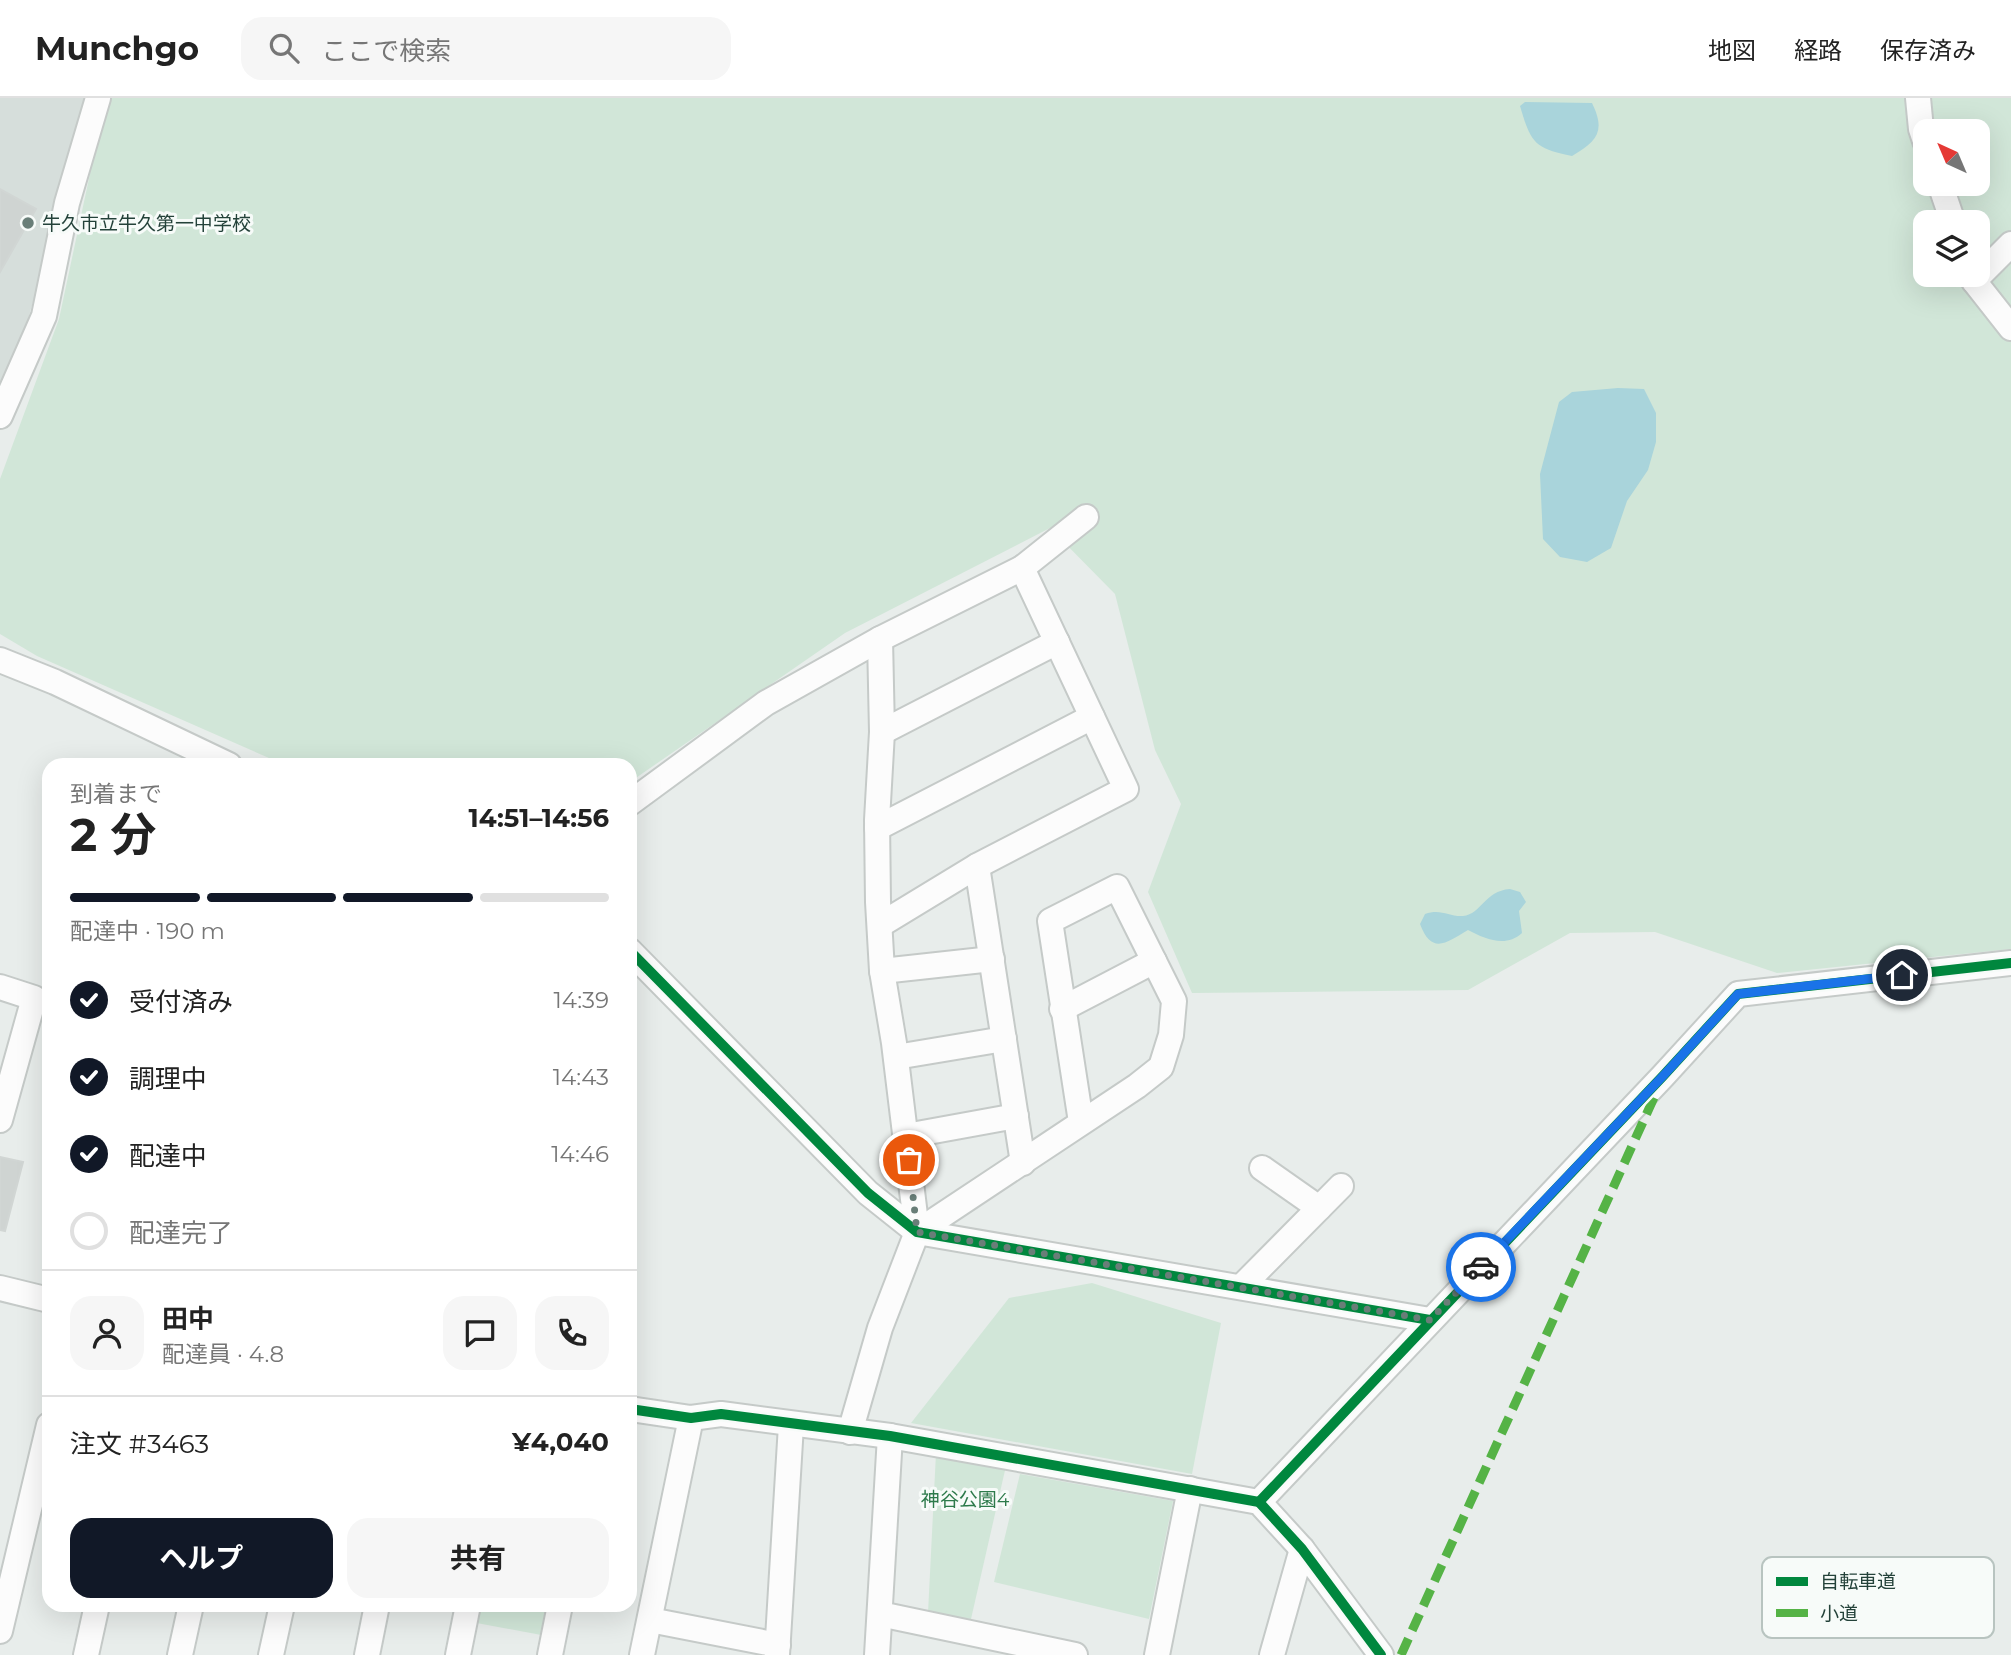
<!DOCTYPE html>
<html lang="ja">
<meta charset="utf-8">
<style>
body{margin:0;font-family:Montserrat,"Noto Sans JP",sans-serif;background:#f6f6f6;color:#222;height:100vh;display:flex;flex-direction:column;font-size:26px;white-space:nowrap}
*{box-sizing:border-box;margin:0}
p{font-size:23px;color:#767676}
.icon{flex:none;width:38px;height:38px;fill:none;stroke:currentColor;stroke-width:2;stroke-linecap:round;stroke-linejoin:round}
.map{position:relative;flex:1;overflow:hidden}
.sheet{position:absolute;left:42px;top:660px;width:595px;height:854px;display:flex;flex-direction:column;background:#fff;border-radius:21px;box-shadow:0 7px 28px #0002}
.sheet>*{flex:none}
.needle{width:46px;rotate:316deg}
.fabs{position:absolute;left:1913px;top:21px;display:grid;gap:14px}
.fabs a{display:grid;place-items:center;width:77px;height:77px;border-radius:14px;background:#fff;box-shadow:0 7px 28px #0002;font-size:35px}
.pin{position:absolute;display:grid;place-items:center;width:60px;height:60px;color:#fff;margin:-30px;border:4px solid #fff;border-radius:50%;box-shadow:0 2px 7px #0007}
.courier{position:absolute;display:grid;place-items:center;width:70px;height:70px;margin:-35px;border:5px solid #1a73e8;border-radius:50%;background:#fff;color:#222;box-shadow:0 2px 9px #0007}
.head em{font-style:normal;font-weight:700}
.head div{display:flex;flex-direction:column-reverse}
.head{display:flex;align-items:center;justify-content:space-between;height:119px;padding:0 28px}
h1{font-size:46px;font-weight:700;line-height:52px}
.bar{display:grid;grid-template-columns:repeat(4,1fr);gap:10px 7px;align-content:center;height:84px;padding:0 28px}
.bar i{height:9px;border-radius:5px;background:#e0e0e0}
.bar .current{background:#111827}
.bar p{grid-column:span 4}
.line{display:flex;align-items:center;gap:18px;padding:0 28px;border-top:2px solid #e0e0e0}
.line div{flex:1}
.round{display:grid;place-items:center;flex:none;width:74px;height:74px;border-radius:21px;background:#f6f6f6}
ol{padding:0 28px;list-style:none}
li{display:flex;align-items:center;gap:21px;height:77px}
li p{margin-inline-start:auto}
li .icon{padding:7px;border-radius:50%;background:#111827;color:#fff;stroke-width:4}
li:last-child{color:#767676}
li i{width:38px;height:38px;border:4px solid #e0e0e0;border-radius:50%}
.cta{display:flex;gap:14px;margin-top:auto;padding:14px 28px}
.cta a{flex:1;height:80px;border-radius:21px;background:#111827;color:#fff;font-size:28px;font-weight:700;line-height:80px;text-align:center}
.cta a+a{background:#f6f6f6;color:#222}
header{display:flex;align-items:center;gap:42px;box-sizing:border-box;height:98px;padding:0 35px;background:#fff;border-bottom:2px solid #e0e0e0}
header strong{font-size:33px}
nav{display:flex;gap:38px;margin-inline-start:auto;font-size:24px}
.search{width:490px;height:63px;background:#f6f6f6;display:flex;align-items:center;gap:18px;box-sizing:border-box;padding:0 24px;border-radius:21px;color:#767676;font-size:26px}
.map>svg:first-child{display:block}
.built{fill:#d6dedb}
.green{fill:#d1e6d8;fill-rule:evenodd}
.water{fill:#a9d4db}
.building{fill:#cfd4d2;stroke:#d1d6d4;stroke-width:2}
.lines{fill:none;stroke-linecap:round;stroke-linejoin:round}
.minor-casing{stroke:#c5cac8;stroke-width:28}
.minor{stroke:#fcfcfc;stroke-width:24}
.quiet{stroke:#55b346;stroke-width:9;stroke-dasharray:18 9;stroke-linecap:butt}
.cycleway-casing{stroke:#f7fbf9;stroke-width:15}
.cycleway{stroke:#00873e;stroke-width:10}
.done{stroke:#697e78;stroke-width:7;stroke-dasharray:0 12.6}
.route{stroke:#1a73e8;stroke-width:9}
.poi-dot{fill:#697e78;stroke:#f7fbf9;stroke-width:2.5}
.labels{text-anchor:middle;stroke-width:6;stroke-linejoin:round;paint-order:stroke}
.poi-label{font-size:19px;fill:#24423a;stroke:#f7fbf9;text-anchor:start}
.park-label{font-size:19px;fill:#2d7a4b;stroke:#f7fbf9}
.key{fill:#f7fbf9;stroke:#b8c4c0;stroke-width:2}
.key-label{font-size:19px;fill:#24423a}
</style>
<header>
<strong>Munchgo</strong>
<div class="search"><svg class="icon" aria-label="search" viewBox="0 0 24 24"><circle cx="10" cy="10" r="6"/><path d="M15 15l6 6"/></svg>ここで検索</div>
<nav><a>地図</a><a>経路</a><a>保存済み</a></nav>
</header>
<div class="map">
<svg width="2011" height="1557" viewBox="0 0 2011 1557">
<rect width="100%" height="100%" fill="#e8edeb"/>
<path class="built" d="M0 0H92L24 235 0 289Z"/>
<g class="green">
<path d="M111 0H2011V851L1777 875 1655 834 1570 835 1468 892 1192 895 1148 794 1181 706 1155 652 1115 496 1050 430 845 535 630 684V667H285L37 558 0 536V381L59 221 97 43ZM1925 33H1978V86H1925ZM1925 124H1978V177H1925Z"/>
<path d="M1092 1185 1221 1225 1192 1376 911 1325 1009 1200Z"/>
<path d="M936 1355 1006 1368 971 1521 928 1515Z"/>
<path d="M1020 1376 1173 1403 1149 1521 994 1484Z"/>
<path d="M469 1507H558L552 1539 466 1523Z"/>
</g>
<g class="water">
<path d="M1525 4 1592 5C1606 34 1597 43 1572 58 1534 50 1531 45 1520 8Z"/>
<path d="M1618 290 1644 291 1656 315V344L1648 372 1627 403 1611 450 1587 464 1560 459 1543 441 1540 376 1559 304 1572 294Z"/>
<path d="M1510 791 1520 794 1526 804 1519 813 1522 835C1506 850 1485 841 1468 832 1447 844 1432 858 1420 826L1425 816C1441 810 1449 819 1463 818 1482 816 1484 793 1510 791Z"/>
</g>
<g class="building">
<path d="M0 91 36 111 0 174Z"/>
<path d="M0 1059 23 1064 5 1133 0 1132Z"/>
</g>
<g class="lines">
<g class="minor-casing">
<g id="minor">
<path d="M1918 0 1921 31 1925 43"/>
<path d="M1940 86 1953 124"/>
<path d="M1972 177 1974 183 2011 230"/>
<path d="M1974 183 2011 146"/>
<path d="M0 318 44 218 67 105 98 0"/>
<path d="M0 562 55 584 229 667"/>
<path d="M882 634 1057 544"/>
<path d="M630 705 766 605 880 541 1022 470 1086 419"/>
<path d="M877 730 1092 619"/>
<path d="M977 768 1023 1065"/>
<path d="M880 827 977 768 1126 691 1022 470"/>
<path d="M630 853 868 1095 917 1134 1430 1222"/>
<path d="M882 873 992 861"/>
<path d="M0 889 34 900 0 1022"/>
<path d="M1062 911 1154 863"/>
<path d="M896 959 1004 941"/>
<path d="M906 1038 1016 1018"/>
<path d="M1262 1070 1319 1110"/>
<path d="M917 1134 1137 988 1161 969 1171 937 1174 903 1117 789 1050 823 1081 1024"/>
<path d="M1241 1189 1341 1088"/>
<path d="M0 1190 49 1202"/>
<path d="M630 1311 691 1320 721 1316 890 1338 1259 1404 1302 1451 1381 1557"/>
<path d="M850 1334 880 1230 917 1134 894 945 882 873 878 804 877 722 882 634 880 541"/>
<path d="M1259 1404 1663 978 1738 896 2011 865"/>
<path d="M880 1516 1075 1557"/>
<path d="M650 1522 778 1547"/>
<path d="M0 1533 49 1327"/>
<path d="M86 1557 97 1507"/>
<path d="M180 1557 191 1507"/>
<path d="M271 1557 282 1507"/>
<path d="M367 1557 377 1507"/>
<path d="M458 1557 468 1507"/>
<path d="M550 1557 560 1507"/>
<path d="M642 1557 691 1320"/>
<path d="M777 1557 791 1327"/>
<path d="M877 1557 890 1338"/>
<path d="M1157 1557 1190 1391"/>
<path d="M1272 1557 1302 1451"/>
</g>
</g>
<use href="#minor" class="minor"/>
<path class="quiet" d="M1401 1557 1657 993"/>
<g class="cycleway-casing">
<g id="cycleway">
<path d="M630 853 868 1095 917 1134 1430 1222"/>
<path d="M630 1311 691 1320 721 1316 890 1338 1259 1404 1302 1451 1381 1557"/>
<path d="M1259 1404 1663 978 1738 896 2011 865"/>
</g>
</g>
<use href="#cycleway" class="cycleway"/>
</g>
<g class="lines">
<path class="done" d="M909 1062 917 1134 1430 1222 1481 1169"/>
<path class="route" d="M1481 1169 1663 978 1738 896 1902 877"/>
</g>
<circle class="poi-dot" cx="28" cy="125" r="7"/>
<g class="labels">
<g class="poi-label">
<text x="42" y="132">牛久市立牛久第一中学校</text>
</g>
<g class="park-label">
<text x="965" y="1408">神谷公園4</text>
</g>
</g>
<rect x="1762" y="1459" width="232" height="81" rx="10" class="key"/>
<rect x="1776" y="1479" width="32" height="9" fill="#00873e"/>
<rect x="1776" y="1511" width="32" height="8" fill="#55b346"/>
<g class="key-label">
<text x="1820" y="1490">自転車道</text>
<text x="1820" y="1522">小道</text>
</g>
</svg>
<div class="fabs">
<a><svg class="needle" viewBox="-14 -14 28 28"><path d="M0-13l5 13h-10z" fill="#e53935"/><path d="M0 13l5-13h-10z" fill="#767676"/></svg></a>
<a><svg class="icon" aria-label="layers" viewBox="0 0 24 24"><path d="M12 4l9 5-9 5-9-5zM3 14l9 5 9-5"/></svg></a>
</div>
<div class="pin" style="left:909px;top:1062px;background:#ea580c"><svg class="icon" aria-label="bag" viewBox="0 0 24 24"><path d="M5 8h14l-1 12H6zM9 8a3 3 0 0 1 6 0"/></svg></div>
<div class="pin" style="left:1902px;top:877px;background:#1f2937"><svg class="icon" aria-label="home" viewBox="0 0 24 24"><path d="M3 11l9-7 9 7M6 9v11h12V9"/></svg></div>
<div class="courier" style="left:1481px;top:1169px"><svg class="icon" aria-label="car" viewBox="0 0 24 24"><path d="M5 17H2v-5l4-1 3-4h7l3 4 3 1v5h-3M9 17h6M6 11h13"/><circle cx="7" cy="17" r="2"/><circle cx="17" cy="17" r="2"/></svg></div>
<section class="sheet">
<div class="head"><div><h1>2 分</h1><p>到着まで</p></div><em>14:51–14:56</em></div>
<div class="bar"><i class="current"></i><i class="current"></i><i class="current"></i><i></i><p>配達中 · 190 m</p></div>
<ol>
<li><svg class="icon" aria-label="check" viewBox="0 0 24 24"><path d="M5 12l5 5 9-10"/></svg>受付済み<p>14:39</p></li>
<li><svg class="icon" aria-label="check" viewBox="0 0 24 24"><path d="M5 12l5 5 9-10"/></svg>調理中<p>14:43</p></li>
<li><svg class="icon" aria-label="check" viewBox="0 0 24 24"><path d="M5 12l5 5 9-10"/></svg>配達中<p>14:46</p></li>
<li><i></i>配達完了</li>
</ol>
<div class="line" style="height:126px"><a class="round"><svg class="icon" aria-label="person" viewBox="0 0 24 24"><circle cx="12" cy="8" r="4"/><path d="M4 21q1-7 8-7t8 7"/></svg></a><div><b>田中</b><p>配達員 · 4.8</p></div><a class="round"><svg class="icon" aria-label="chat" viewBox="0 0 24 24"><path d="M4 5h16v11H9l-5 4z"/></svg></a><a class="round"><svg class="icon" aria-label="phone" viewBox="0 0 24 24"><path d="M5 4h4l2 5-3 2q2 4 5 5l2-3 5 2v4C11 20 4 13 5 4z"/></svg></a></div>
<div class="line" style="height:91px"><div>注文 #3463</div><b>¥4,040</b></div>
<div class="cta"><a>ヘルプ</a><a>共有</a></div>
</section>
</div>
